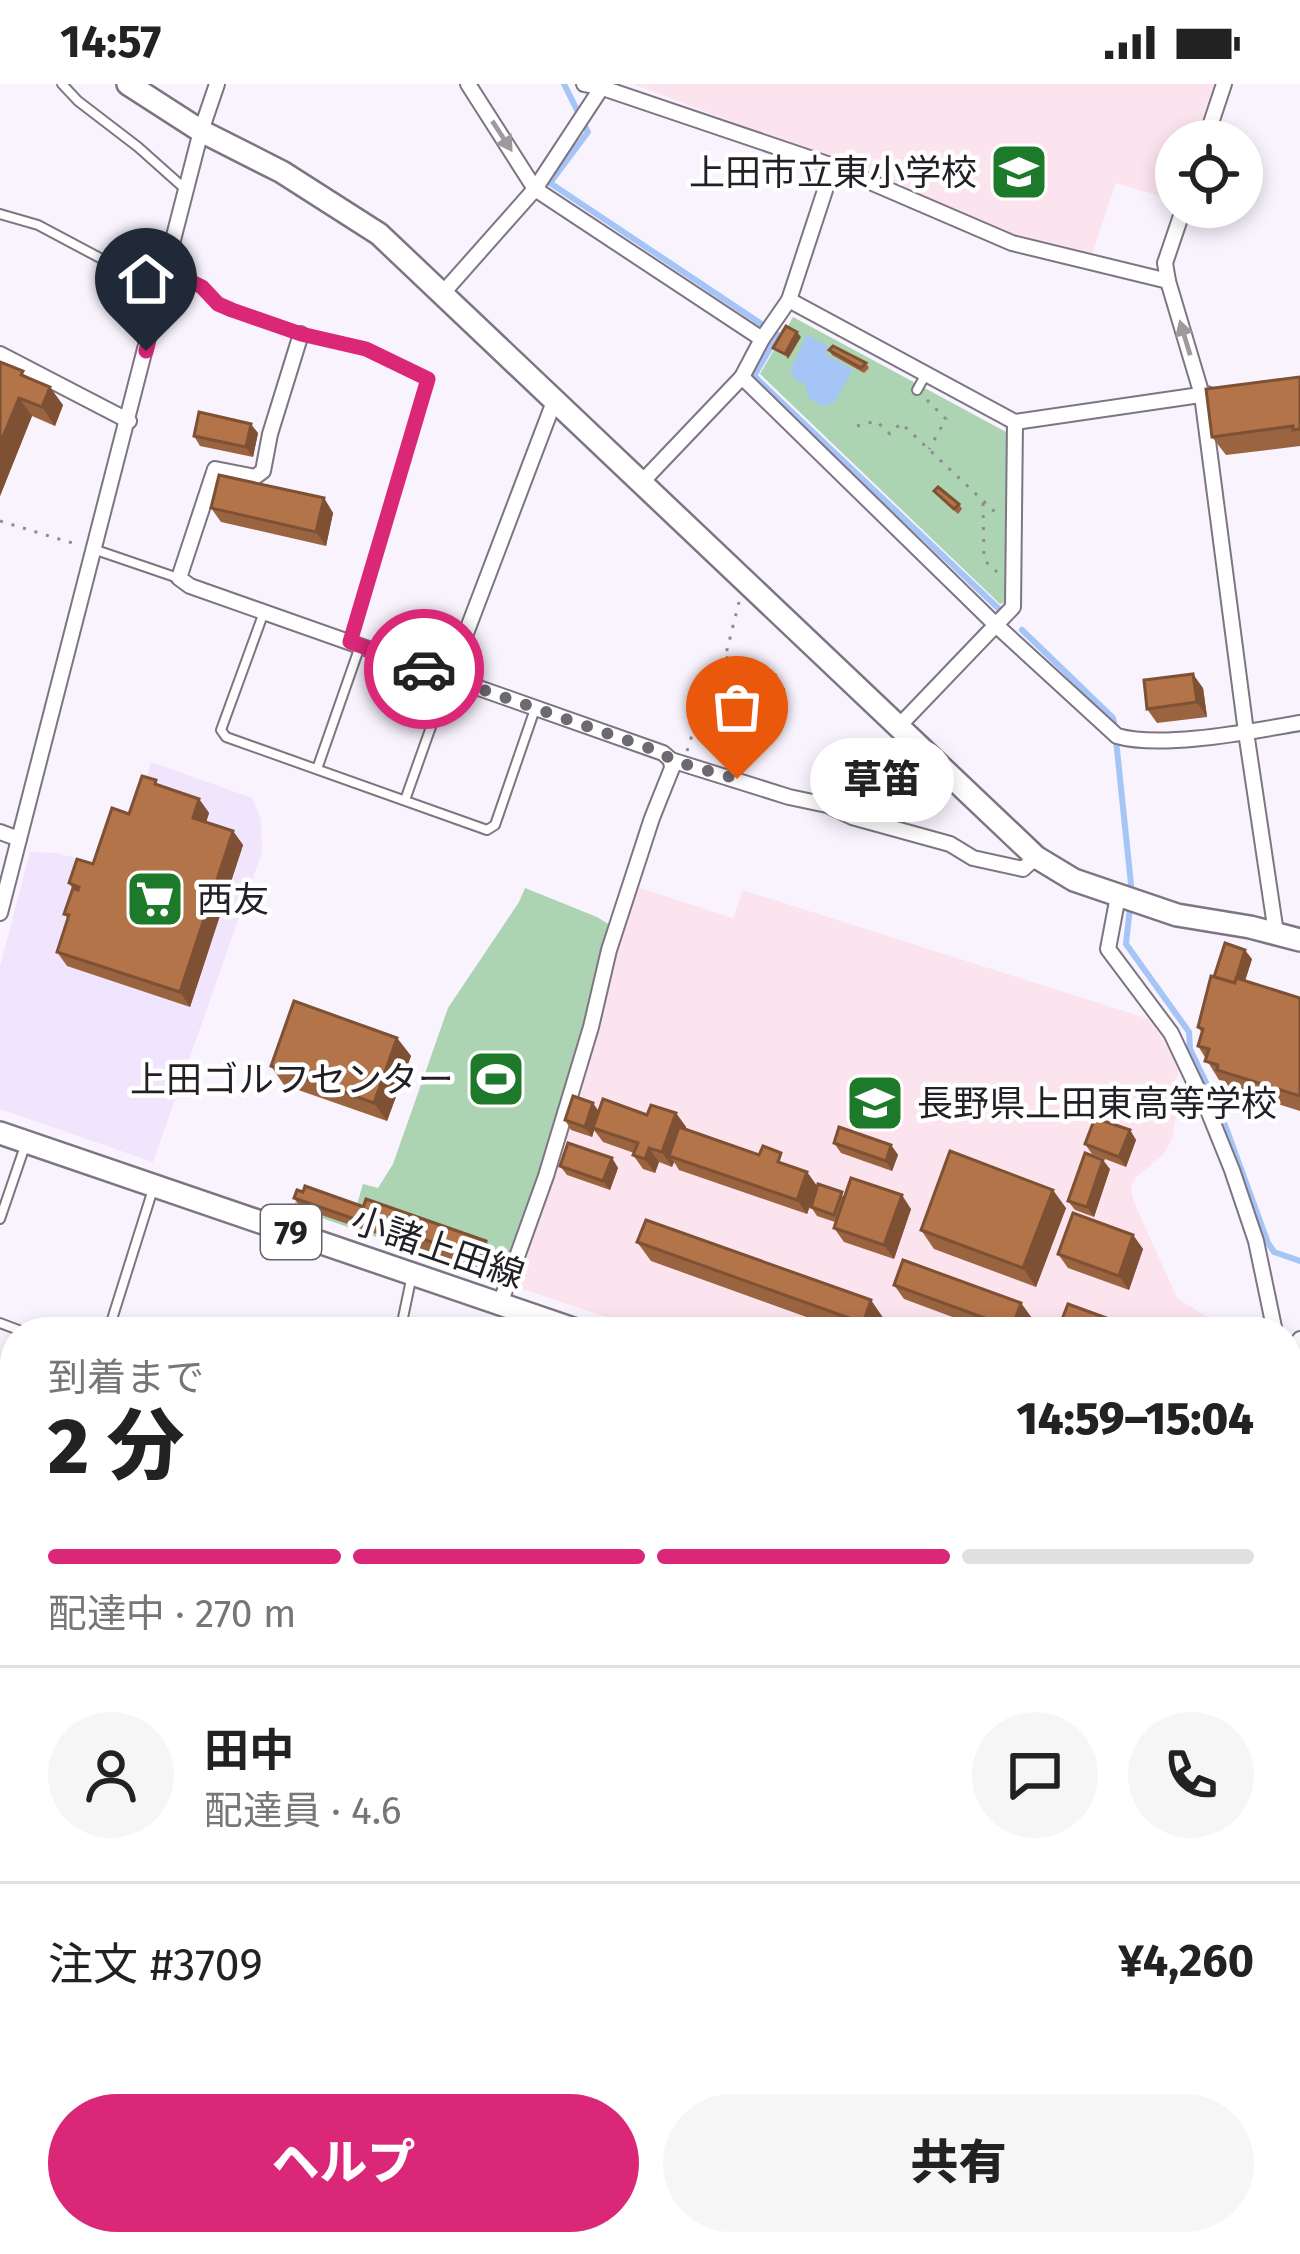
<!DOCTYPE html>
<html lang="ja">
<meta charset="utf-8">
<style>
body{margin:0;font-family:"Fira Sans","Noto Sans JP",sans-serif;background:#f6f6f6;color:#222;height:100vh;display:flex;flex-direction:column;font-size:45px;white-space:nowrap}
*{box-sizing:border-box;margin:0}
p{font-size:39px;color:#767676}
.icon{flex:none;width:66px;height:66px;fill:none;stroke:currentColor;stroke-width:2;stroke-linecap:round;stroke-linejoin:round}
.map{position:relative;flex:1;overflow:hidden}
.side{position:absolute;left:0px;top:1233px;width:1302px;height:939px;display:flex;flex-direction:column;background:#fff;border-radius:48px 48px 0 0;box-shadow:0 6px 18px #0003}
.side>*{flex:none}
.tools{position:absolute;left:1155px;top:36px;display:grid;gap:24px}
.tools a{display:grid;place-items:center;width:108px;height:108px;border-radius:50%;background:#fff;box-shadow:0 6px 18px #0003;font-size:60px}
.pin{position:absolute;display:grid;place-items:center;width:102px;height:102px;color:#fff;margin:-123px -51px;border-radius:50% 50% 50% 0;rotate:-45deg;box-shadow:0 0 12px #0007}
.pin .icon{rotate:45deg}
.courier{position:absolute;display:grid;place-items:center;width:120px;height:120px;margin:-60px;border:9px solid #db2777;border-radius:50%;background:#fff;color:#222;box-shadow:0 3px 15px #0007}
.bubble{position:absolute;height:84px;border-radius:42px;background:#fff;box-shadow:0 6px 18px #0003;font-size:39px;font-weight:800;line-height:84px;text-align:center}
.head em{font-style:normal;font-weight:800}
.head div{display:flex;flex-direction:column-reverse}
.head{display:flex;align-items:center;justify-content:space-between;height:204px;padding:0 48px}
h1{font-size:78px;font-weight:800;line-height:90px}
.bar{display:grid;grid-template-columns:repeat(4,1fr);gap:18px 12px;align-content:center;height:144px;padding:0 48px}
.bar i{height:15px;border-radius:9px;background:#e0e0e0}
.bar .selected{background:#db2777}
.bar p{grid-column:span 4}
.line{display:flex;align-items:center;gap:30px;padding:0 48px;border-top:3px solid #e0e0e0}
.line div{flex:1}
.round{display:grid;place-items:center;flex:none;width:126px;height:126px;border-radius:63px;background:#f6f6f6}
.primary-button{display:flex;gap:24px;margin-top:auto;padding:24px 48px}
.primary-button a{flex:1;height:138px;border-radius:72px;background:#db2777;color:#fff;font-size:48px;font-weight:800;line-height:138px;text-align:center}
.primary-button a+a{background:#f6f6f6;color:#222}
.status{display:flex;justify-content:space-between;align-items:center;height:84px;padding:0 60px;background:#fff;direction:ltr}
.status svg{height:33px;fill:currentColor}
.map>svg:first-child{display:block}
.built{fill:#f1e4fd}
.education{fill:#fce4ee}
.green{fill:#acd4b3}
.water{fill:#a6c5f7}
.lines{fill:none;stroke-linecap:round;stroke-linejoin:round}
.stream{stroke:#a6c5f7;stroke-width:6}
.lane-casing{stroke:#7d7484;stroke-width:12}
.street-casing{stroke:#7d7484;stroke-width:18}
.secondary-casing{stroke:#7d7484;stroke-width:26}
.primary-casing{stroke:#7d7484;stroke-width:26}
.highway-casing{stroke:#7d7484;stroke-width:32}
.path{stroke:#8f8b93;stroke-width:3;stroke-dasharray:3 9;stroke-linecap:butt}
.lane{stroke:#fff;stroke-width:8}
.street{stroke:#fff;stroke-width:14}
.secondary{stroke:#fff;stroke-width:21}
.primary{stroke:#fff;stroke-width:21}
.highway{stroke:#fff;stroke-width:27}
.wall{fill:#9b6440}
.shaded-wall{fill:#7e5134}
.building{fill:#b4744a;stroke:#7e5134;stroke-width:3}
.oneway{fill:#9c9a9d}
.done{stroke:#6d6971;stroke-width:12;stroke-dasharray:0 21.6}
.route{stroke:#db2777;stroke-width:15}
.labels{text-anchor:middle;stroke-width:9;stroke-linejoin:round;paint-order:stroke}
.shield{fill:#fff;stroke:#646266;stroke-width:3}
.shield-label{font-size:33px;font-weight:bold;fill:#221f25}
.poi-label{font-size:36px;fill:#221f25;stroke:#fff;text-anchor:end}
.street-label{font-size:36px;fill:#221f25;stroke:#fff}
</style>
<div class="status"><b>14:57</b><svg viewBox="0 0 49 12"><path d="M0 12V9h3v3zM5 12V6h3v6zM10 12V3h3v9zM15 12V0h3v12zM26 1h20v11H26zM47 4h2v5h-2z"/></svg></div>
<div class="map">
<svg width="1300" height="2170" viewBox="0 0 1300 2170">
<rect width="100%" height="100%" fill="#f8f3fd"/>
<path class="built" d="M151 678 252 714 261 735 262 768 153 1078 0 1025V883L30 768 57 769 97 780 104 746 110 729 134 737Z"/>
<g class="education">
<path d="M633 0H1214L1194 57H1176V108L1173 116 1116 99 1091 173 1016 153 837 78Z"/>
<path d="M637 803 733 834 743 806 1149 935 1181 984 1172 1002 1176 1033 1172 1055 1163 1071 1134 1095 1131 1105 1134 1118 1177 1214 1207 1233 1245 1241 1252 1248H650L514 1202 583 996 610 887Z"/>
<path d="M15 1434V1856L0 1840V1445Z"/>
<path d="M297 2157H1066L1059 2170H309Z"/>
</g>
<g class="green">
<path d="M793 233 1008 349V518L1000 520 760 290Z"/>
<path d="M525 804 597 833 610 841 588 931 540 1091 503 1197 293 1124 300 1106 356 1124 363 1100 378 1104 393 1080 448 924 519 818Z"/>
</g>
<path class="water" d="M807 251 828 262 825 270 853 286 834 319 821 322 809 314 805 300 796 296 790 287Z"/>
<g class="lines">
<g class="stream">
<path d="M564 0 588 48 550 99 778 251 754 292 998 524"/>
<path d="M1022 546 1113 634 1115 643"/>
<path d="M1116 656 1132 810"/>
<path d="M1130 823 1126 860 1189 948 1190 965 1221 1030 1268 1159 1274 1168 1300 1177"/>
<path d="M0 1366 15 1371"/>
<path d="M1287 1859 1300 1877"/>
</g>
<g class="lane-casing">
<g id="lane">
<path d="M62 0 78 17 138 63 184 104"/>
<path d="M0 130 38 141 117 183 164 197"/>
<path d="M167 186 202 204 218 220 232 226 301 250 366 265 428 295 350 556"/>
<path d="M917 306 926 290"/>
<path d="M96 466 178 494"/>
<path d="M264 528 221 646 226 653 487 746 495 741 535 625"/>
<path d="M317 685 360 562"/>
<path d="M405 716 448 595"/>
<path d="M0 1135 25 1062"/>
<path d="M0 1239 24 1248"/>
<path d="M108 1248 154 1102"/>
<path d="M400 1248 412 1191"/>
<path d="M0 1440 15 1429"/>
<path d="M0 1530 15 1507"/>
<path d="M0 1621 15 1630"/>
<path d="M0 1977 15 1982"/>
<path d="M0 2162 15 2138"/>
<path d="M203 2170 208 2157"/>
<path d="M495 2170 503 2157"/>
<path d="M755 2170 763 2157"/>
</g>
</g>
<g class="street-casing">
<g id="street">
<path d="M468 0 535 105 762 255"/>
<path d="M584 0 603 4 833 82 1012 159 1168 197"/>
<path d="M1205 57 1224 0"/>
<path d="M1184 123 1165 179 1168 197 1202 311 1246 648 1276 849"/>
<path d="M442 210 535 105 604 0"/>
<path d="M789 216 1015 338 1207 310"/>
<path d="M301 250 270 350 263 387 255 393 215 385 179 494 190 502 663 669 671 676 789 713 827 721 852 733 950 760 973 774 1023 785 1036 773"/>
<path d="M0 270 129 337"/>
<path d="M742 293 997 542 1117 652C1162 665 1252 647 1300 639"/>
<path d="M641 399 742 293 762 255 789 216 833 82"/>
<path d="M449 594 555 315"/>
<path d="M899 642 1013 523 1015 338"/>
<path d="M0 748 19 755"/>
<path d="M1118 812 1108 865 1171 949 1209 1029 1232 1086 1256 1157 1275 1248"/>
<path d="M0 829 201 47 217 0"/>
<path d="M500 1220 546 1092 591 943 609 866 652 734 672 684 671 676"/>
<path d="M1287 1277 1300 1255"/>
<path d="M0 1357 15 1363"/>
<path d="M0 1851 15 1867"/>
<path d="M282 2157 294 2170"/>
</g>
</g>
<g class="secondary-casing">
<path id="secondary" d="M128 0 201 47 282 88 379 150 1036 773 1074 796 1177 831 1250 843 1300 856"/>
</g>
<g class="primary-casing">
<g id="primary">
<path d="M0 1049 582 1248"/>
<path d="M1287 1490 1300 1494"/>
</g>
</g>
<g class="highway-casing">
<g id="highway">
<path d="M1287 2032 1300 1982"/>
<path d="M1251 2170 1254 2157"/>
</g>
</g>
<g class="path">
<path d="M927 316 946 335 929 365"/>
<path d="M857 342 876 337 890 350 901 339 996 429"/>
<path d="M983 419 984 476 997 488"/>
<path d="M0 437 79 461"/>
<path d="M687 667 706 606 726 570 739 518"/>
<path d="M1287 1850 1300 1868"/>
<path d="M0 1916 11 1880"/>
<path d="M140 2170 145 2157"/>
</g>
<use href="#lane" class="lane"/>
<use href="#street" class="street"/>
<use href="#secondary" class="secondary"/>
<use href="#primary" class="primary"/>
<use href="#highway" class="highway"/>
</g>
<g class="wall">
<path d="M829 266 866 279 869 284 864 289 832 271Z"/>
<path d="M0 278 28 294 63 321 55 342 32 332 0 412Z"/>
<path d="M1300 293V362L1226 371 1212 353Z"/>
<path d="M258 349 253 373 200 362 194 352Z"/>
<path d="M934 407 959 420 962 425 958 430Z"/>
<path d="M324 414 333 429 326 462 221 438 211 424Z"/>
<path d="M775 591 785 605 762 669 743 663 728 642 733 628 728 626 712 604Z"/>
<path d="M1203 604 1207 633 1157 639 1147 625Z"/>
<path d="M160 702 199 715 209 729 206 738 233 747 243 761 190 923 67 882 57 868 68 835 64 830 73 805 69 799 93 780 129 730Z"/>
<path d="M1252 875 1245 897 1300 914V1027L1230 1005 1225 997 1219 996 1198 962 1202 949 1198 943 1214 893Z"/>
<path d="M397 954 411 972 387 1037 284 1001 271 982Z"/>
<path d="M599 1027 647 1031 676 1029 686 1043 685 1046 807 1088 817 1102 807 1130 679 1086 674 1078 672 1083 659 1078 655 1089 643 1085 633 1071 634 1069 603 1058 594 1046 592 1053 571 1046 565 1036Z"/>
<path d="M1130 1046 1136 1056 1126 1083 1092 1070 1085 1060Z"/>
<path d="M834 1059 891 1061 898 1071 892 1087 841 1069Z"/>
<path d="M612 1074 618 1084 610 1106 567 1091 560 1082Z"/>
<path d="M1110 1085 1094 1133 1075 1126 1068 1117Z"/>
<path d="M845 1111 911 1125 894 1175 844 1158 834 1144 835 1138 817 1132 811 1123Z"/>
<path d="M294 1114 364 1123 486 1157 500 1179 496 1191 301 1124Z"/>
<path d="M1066 1124 1036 1203 934 1165 921 1146Z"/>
<path d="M1133 1151 1143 1165 1129 1206 1068 1184 1058 1170Z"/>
<path d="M637 1158 884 1235 879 1248H848L651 1177Z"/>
<path d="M894 1201 1021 1219 1031 1233 1026 1248H993L904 1215Z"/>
<path d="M1061 1238 1120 1239 1126 1248H1034L1067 1247Z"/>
<path d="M453 2157H482L474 2170Z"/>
</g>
<g class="shaded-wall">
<path d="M797 248 801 253 788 275 785 270Z"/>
<path d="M50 303 63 321 55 342 42 323Z"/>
<path d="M19 314 32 332 0 412V360Z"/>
<path d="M251 340 258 349 253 373 246 363Z"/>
<path d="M324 414 333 429 326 462 316 448Z"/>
<path d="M1193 590 1203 604 1207 633 1197 618Z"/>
<path d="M775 591 785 605 762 669 752 655Z"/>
<path d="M199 715 209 729 203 748 193 734Z"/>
<path d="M233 747 243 761 190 923 180 908Z"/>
<path d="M1245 866 1252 875 1240 912 1233 903Z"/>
<path d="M397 954 411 972 387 1037 374 1019Z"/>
<path d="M593 1019 600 1029 592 1053 585 1043Z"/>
<path d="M676 1029 686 1043 675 1074 669 1072 674 1078 672 1083 662 1068Z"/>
<path d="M1130 1046 1136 1056 1126 1083 1119 1073Z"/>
<path d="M891 1061 898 1071 892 1087 886 1077Z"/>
<path d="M649 1064 659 1078 655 1089 645 1075Z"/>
<path d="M612 1074 618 1084 610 1106 603 1097Z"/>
<path d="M1103 1076 1110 1085 1094 1133 1087 1123Z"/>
<path d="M807 1088 817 1102 807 1130 797 1116Z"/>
<path d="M1053 1106 1066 1124 1036 1203 1023 1184Z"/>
<path d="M902 1111 911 1125 894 1175 884 1161Z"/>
<path d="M1133 1151 1143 1165 1129 1206 1119 1192Z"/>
<path d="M486 1157 500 1179 496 1191 486 1177 484 1163Z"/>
<path d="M871 1216 884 1235 879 1248H869L863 1239Z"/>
<path d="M1021 1219 1031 1233 1026 1248H1014L1012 1244Z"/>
<path d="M464 2157H482L474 2170Z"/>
<path d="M735 2157H754L746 2170H727Z"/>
</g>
<g class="building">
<path d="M786 242 797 248 785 270 773 264Z"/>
<path d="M833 262 866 279 861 284 829 266Z"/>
<path d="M0 278 23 287 21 291 50 303 42 323 19 314 0 360Z"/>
<path d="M1300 293V345L1293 346V342L1212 353 1206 305Z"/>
<path d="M199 328 251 340 246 363 194 352Z"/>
<path d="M219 391 324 414 316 448 211 424Z"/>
<path d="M938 403 959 420 954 425 934 407Z"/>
<path d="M727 574 775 591 752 655 733 649 735 644 728 642 737 618 718 612 719 608 712 604Z"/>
<path d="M1193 590 1197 618 1147 625 1144 596Z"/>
<path d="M142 692 156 696 155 700 199 715 193 734 233 747 180 908 57 868 69 831 64 830 73 804 78 806 79 803 69 799 77 775 93 780 112 724 129 730Z"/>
<path d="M1225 859 1245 866 1235 899 1214 893Z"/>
<path d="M1211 892 1235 899 1236 894 1300 914V1012L1217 986 1218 981 1205 977 1209 965 1198 962 1203 945 1198 943Z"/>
<path d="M294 917 397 954 374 1019 271 982Z"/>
<path d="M573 1012 593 1019 585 1043 565 1036Z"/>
<path d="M603 1015 647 1031 651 1021 676 1029 662 1068 649 1064 645 1075 633 1071 638 1059 593 1044Z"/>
<path d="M1095 1034 1130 1046 1119 1073 1085 1060Z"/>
<path d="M679 1043 759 1071 763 1062 781 1069 778 1078 807 1088 797 1116 669 1072Z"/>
<path d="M839 1043 891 1061 886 1077 834 1059Z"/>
<path d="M568 1059 612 1074 603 1097 560 1082Z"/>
<path d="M950 1067 1053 1106 1023 1184 921 1146Z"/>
<path d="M1085 1069 1103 1076 1087 1123 1068 1117Z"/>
<path d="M851 1094 902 1111 884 1161 834 1144Z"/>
<path d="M818 1100 842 1108 834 1131 811 1123Z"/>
<path d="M305 1102 364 1123 360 1133 363 1138 294 1114 297 1106 303 1108Z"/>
<path d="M366 1115 486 1157 484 1163 490 1165 486 1177 360 1133Z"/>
<path d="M1073 1129 1133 1151 1119 1192 1058 1170Z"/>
<path d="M646 1136 871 1216 863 1239 637 1158Z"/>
<path d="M903 1176 1021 1219 1012 1244 894 1201Z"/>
<path d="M1068 1220 1120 1239 1117 1248H1090L1061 1238Z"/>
<path d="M1038 1236 1071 1248H1034Z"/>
<path d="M1300 2009V2093L1287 2076V2059Z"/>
<path d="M690 2157H735L727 2170H682Z"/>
</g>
<defs><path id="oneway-solid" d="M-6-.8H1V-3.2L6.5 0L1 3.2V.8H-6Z" transform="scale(3)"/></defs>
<g class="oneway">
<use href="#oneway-solid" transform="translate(502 52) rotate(57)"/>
<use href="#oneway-solid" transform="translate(1185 254) rotate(-107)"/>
</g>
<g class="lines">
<path class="done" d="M424 585 663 669 671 676 737 695"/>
<path class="route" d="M146 267 167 186 202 203 218 220 232 226 301 250 366 265 428 295 350 558 424 585"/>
</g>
<defs>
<g id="school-square" transform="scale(3)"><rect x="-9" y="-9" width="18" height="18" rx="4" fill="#1d7a2a" stroke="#fff"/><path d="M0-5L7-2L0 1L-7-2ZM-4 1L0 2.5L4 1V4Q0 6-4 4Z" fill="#fff"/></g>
<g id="supermarket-square" transform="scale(3)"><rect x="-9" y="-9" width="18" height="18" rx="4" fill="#1d7a2a" stroke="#fff"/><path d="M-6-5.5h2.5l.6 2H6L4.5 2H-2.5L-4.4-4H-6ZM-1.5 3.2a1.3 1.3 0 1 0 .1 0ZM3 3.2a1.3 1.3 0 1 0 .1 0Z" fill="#fff"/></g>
<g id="stadium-square" transform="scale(3)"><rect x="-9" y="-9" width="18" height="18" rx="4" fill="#1d7a2a" stroke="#fff"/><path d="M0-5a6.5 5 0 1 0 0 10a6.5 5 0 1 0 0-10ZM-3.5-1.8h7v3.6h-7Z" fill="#fff"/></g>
</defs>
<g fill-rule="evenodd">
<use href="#school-square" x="1019" y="88"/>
<use href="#supermarket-square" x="155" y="815"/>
<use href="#stadium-square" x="496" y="995"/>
<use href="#school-square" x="875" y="1019"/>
</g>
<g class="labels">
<rect class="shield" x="261" y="1121" width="60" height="54" rx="9"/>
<g class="shield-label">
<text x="291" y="1160">79</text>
</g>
<g class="poi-label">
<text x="977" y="101">上田市立東小学校</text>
<text x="197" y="828" text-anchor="start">西友</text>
<text x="454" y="1008">上田ゴルフセンター</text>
<text x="917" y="1032" text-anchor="start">長野県上田東高等学校</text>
</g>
<g class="street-label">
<text transform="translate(438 1163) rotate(19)" y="13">小諸上田線</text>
</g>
</g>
</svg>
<div class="tools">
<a><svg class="icon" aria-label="locate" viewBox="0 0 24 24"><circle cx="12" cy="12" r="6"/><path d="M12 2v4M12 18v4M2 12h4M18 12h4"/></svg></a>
</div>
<div class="pin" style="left:737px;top:695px;background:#ea580c"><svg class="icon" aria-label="bag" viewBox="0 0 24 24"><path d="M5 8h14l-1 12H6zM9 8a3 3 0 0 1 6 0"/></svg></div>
<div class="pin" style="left:146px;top:267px;background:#1f2937"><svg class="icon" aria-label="home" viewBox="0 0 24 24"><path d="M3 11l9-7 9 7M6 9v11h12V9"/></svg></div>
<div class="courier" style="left:424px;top:585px"><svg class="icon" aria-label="car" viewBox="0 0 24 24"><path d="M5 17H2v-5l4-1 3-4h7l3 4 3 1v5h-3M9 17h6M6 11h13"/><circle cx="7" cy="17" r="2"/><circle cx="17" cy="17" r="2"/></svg></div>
<div class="bubble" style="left:810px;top:654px;width:144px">草笛</div>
<section class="side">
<div class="head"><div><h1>2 分</h1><p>到着まで</p></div><em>14:59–15:04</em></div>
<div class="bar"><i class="selected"></i><i class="selected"></i><i class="selected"></i><i></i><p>配達中 · 270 m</p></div>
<div class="line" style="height:216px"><a class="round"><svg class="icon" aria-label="person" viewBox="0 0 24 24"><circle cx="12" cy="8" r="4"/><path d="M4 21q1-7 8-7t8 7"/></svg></a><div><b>田中</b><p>配達員 · 4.6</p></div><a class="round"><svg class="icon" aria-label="chat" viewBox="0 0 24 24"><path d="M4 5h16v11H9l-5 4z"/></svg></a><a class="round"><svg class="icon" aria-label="phone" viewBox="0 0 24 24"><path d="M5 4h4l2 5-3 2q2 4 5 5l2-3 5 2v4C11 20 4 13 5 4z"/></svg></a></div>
<div class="line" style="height:156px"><div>注文 #3709</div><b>¥4,260</b></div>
<div class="primary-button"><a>ヘルプ</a><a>共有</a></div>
</section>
</div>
